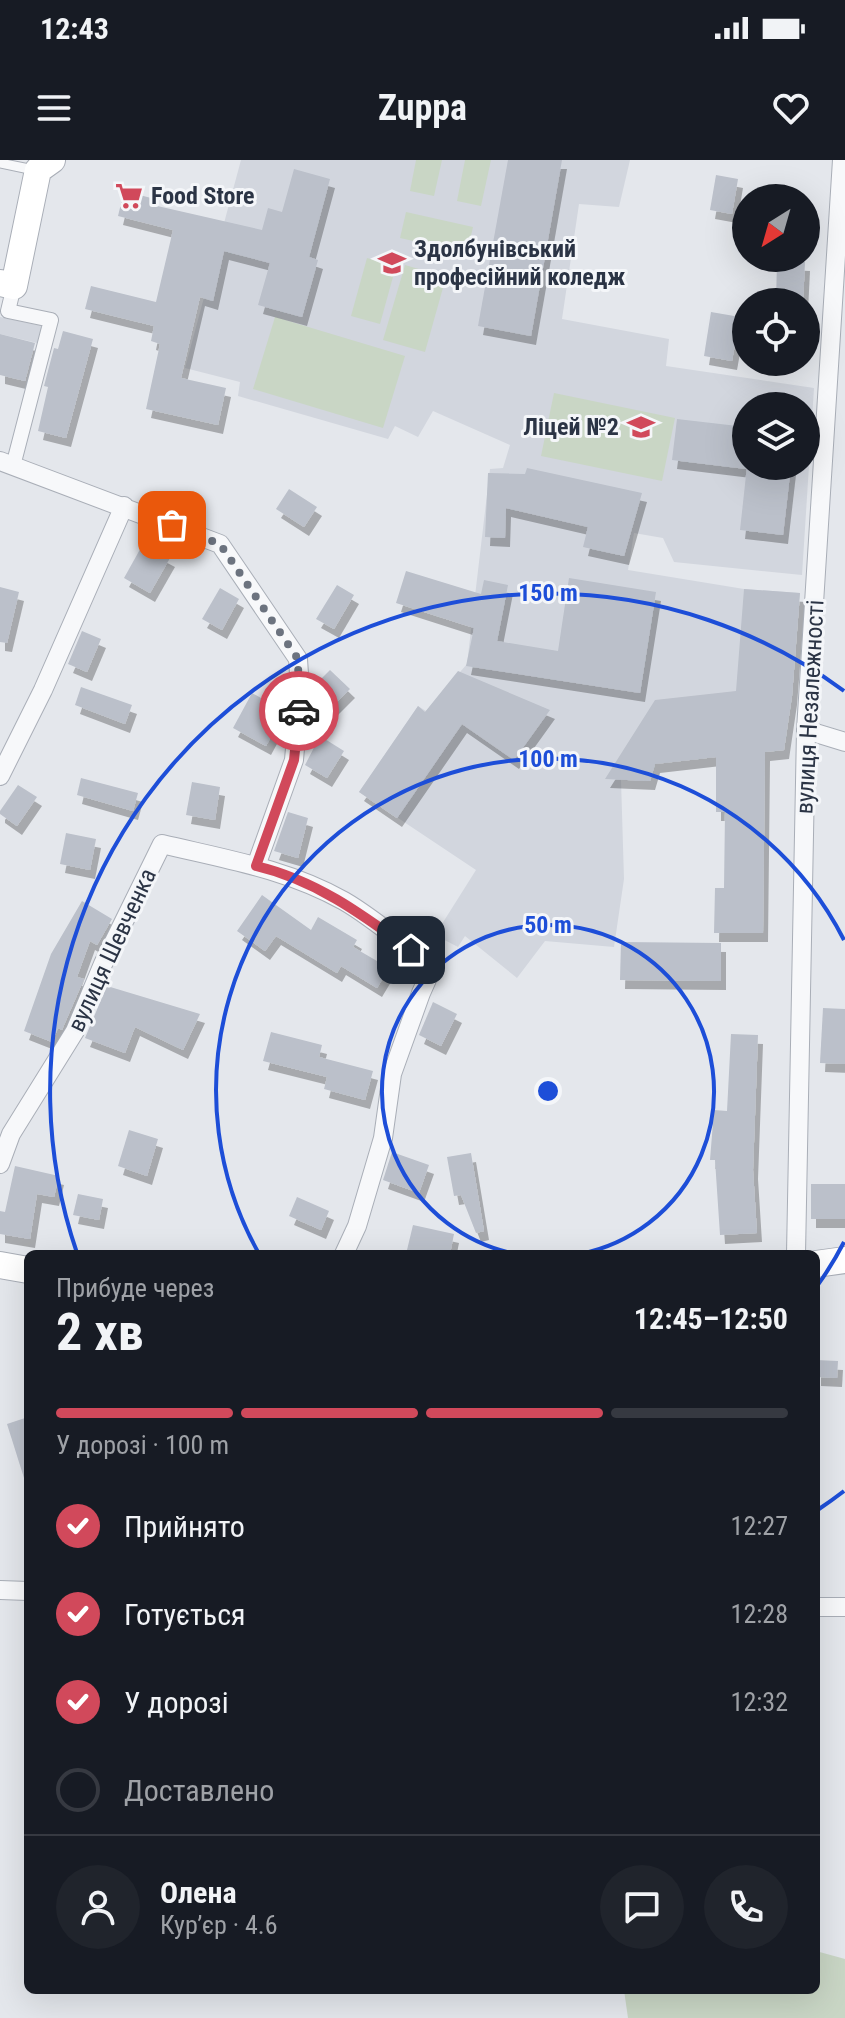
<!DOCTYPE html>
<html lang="uk">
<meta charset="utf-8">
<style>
body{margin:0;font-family:"Roboto Condensed",sans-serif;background:#20242c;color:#f1f3f6;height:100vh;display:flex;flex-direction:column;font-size:30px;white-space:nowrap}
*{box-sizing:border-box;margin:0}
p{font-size:26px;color:#9ea1a6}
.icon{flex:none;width:44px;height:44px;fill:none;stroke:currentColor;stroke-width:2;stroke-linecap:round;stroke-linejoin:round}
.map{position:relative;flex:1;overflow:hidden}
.panel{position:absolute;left:24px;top:1090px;width:796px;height:744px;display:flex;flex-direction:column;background:#171b24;border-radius:12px;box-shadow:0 8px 32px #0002}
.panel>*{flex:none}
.needle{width:52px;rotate:217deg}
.buttons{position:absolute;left:732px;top:24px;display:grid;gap:16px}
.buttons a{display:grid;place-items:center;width:88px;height:88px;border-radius:50%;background:#171b24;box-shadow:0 8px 32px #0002;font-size:40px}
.pin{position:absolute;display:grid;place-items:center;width:68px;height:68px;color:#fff;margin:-34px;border-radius:16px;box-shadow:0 4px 12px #0006}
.courier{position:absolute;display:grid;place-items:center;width:80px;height:80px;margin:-40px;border:6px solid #d1495b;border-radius:50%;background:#fff;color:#222;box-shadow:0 2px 10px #0007}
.head em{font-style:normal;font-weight:700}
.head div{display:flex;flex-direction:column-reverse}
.head{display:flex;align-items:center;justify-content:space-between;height:136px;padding:0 32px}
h1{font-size:52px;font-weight:700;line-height:60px}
.bar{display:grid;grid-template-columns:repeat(4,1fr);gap:12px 8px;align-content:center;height:96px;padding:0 32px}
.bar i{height:10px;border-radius:6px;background:#363941}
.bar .on{background:#d1495b}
.bar p{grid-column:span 4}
.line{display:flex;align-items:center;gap:20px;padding:0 32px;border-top:2px solid #363941}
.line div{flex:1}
.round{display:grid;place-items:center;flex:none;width:84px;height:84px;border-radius:42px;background:#20242c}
ol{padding:0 32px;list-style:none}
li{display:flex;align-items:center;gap:24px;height:88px}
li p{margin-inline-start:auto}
li .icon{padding:8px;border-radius:50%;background:#d1495b;color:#fff;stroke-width:4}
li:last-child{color:#9ea1a6}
li i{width:44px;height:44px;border:4px solid #363941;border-radius:50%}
.status{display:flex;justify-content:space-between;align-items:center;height:56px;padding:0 40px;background:#171b24;direction:ltr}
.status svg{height:22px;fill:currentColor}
header{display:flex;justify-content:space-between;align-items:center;height:104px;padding:0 32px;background:#171b24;font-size:36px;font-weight:700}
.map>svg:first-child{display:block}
.built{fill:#d2d6de;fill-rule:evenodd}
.green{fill:#c9d6c5}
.building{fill:#bbc0ca;filter:url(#shadow)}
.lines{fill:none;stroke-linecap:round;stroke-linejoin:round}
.service-casing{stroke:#a9aeb7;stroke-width:11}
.pedestrian-casing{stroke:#a9aeb7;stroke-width:16}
.minor-casing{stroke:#a9aeb7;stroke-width:20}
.secondary-casing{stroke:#a9aeb7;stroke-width:28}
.service{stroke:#f7f8fa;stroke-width:9}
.pedestrian{stroke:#f7f8fa;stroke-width:14}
.minor{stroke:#f7f8fa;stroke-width:18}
.secondary{stroke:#fff;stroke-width:26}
.done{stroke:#6c737f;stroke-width:8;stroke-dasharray:0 14.4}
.route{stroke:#d1495b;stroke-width:10}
.ring{fill:none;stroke:#1d4ed8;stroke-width:4}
.labels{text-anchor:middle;stroke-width:6;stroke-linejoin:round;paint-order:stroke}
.poi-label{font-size:24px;font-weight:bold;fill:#2b3445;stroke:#f4f6f9;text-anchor:start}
.street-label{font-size:24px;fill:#2b3445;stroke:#f4f6f9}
.centre{fill:#1d4ed8;stroke:#f4f6f9;stroke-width:4}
.ring-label{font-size:24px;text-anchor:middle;font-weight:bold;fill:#1d4ed8;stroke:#f4f6f9;stroke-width:6;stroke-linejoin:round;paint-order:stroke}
</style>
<div class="status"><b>12:43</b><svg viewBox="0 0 49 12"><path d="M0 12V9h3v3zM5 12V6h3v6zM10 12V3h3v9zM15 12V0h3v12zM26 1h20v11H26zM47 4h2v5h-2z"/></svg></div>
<header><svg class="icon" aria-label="menu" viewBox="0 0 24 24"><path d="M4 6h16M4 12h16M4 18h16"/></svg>Zuppa<svg class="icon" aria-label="heart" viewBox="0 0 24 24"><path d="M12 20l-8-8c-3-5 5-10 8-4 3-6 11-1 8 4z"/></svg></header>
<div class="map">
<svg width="845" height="1858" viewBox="0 0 845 1858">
<defs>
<filter id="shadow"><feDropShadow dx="5" dy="9" stdDeviation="0" flood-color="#0004"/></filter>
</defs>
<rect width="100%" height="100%" fill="#e4e7ec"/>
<g class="built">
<path d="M241 0H630L619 47 579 44 562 159 669 179 666 206 814 228 802 415 674 402 663 378 634 373 628 410 744 429 800 433 783 589 655 604 650 621 621 620 624 719 614 787 545 781 517 818 465 776 458 787 435 775 476 710 359 632 418 546 426 551 467 504 490 309 503 308 510 285 433 251 418 277 395 266 388 279 238 236 240 222 185 208ZM746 246H806V306H746Z"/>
<path d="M0 157 42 166 37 183 0 174Z"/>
</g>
<g class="green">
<path d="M416 0H442L434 36 410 31Z"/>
<path d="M465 0H491L481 46 457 41Z"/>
<path d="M406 52 473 67 467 93 400 78Z"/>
<path d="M367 98 396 106 380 164 351 156Z"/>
<path d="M405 105 446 117 425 192 383 180Z"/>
<path d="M275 157 405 196 383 268 253 229Z"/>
<path d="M554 233 675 258 662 321 541 296Z"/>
<path d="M816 1791 845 1799V1858H628L624 1830H816Z"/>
</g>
<g class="building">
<path d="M508 0H562L531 176 478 166Z"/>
<path d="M294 9 330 19 309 97 318 100 302 157 258 145 270 103 224 91 213 141 200 137 181 218 226 228 218 265 146 249 160 184 151 181 154 166 85 149 91 126 156 142 173 70 118 56 124 31 155 39 153 45 262 70 268 48 282 52Z"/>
<path d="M716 15 738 19 732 54 710 50Z"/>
<path d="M777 101 805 102 803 142H776Z"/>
<path d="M711 152 740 157 732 201 704 196Z"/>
<path d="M63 171 93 179 66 278 38 271 48 227 44 226 54 188 58 189Z"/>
<path d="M0 174 35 183 25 221 0 215Z"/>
<path d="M677 259 746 267V309L672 300Z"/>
<path d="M747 306H791L783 375 740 370Z"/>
<path d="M527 308 642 333 624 396 583 387 588 367 506 348 505 378 485 377 488 313 525 314Z"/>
<path d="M289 329 317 347 304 367 276 349Z"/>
<path d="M143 384 170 398 150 433 124 418Z"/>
<path d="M406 411 481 434 484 420 508 425 497 481 558 491 569 418 656 432 640 533 466 506 474 468 396 443Z"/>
<path d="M337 425 354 435 334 469 316 459Z"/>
<path d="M0 427 19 432 7 483 0 482Z"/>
<path d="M220 428 239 439 222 470 202 459Z"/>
<path d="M744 429 800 433 792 536 784 590 765 592 763 773H714L715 728H724L725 652H716V597L655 604 650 621 605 619 655 540 736 531Z"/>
<path d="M82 471 101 479 87 512 68 504Z"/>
<path d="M330 510 350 529 325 554 311 540 312 528Z"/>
<path d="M458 511 550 550 514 600 462 564 397 658 359 632 418 546 425 552Z"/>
<path d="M81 527 132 545 125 564 75 545Z"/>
<path d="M252 533 285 551 266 586 233 568Z"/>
<path d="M320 576 344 591 327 618 305 605Z"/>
<path d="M81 618 138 633 133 651 77 635Z"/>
<path d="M192 622 220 627 215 660 186 655Z"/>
<path d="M18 625 37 637 17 666 0 654V651Z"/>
<path d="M288 652 308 658 298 698 274 691Z"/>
<path d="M66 673 96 679 90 710 60 704Z"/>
<path d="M262 735 311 770 318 757 357 780 353 787 389 808 377 828 341 806 337 813 276 776 265 791 237 771Z"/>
<path d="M82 741 112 759 97 785 90 781 77 817 84 819 64 865 62 870 58 868 52 882 24 871 51 794Z"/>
<path d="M621 782 721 783V821L620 820Z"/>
<path d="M107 826 200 854 183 890 135 867 125 893 85 878Z"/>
<path d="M433 842 457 854 441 886 419 875Z"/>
<path d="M823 848 845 849V904L820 903Z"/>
<path d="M271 872 322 885 319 897 373 911 365 940 324 929 327 917 263 901Z"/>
<path d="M731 874 758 875 753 1010 757 1073 720 1075 715 1000H710L714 950 727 951Z"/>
<path d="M129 970 158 979 147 1016 118 1006Z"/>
<path d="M392 992 429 1005 419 1033 383 1020Z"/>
<path d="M471 993 484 1071 476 1073 461 1035 454 1036 447 997Z"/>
<path d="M15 1006 59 1016 54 1037 37 1034 30 1079 0 1074V1051L5 1052Z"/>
<rect x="811" y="1024" width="34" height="35"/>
<path d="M78 1034 103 1039 99 1060 73 1055Z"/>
<path d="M297 1037 329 1051 321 1070 289 1056Z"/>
<path d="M413 1065 454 1074 450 1094H426L407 1090Z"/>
<path d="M816 1200 838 1201 837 1218 816 1217Z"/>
<path d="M28 1257V1317L24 1318 7 1264Z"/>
</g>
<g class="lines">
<g class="service-casing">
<path id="service" d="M0 3 34 10"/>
</g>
<g class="pedestrian-casing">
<path id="pedestrian" d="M13 306 51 160 8 151 14 126"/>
</g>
<g class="minor-casing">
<g id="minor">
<path d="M0 301 220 384 298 499 300 529 294 600 256 706"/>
<path d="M806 570 845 582"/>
<path d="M0 616 43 530 124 346"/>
<path d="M0 1004 11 974 75 871 103 804 162 684C225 699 287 709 344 741 375 759 404 785 433 806L421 833 392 914 383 978 357 1066 344 1094"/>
<path d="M796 1094 806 570 842 0"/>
<path d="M0 1430 28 1431"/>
<path d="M816 1447H845"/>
</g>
</g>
<g class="secondary-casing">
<g id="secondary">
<path d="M0 123 14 126 38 10 52 0"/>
<path d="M816 1104 845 1100"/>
<path d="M0 1105 28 1110"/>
</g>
</g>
<use href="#service" class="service"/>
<use href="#pedestrian" class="pedestrian"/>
<use href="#minor" class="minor"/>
<use href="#secondary" class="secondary"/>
</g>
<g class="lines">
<path class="done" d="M172 365 220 384 298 499 299 551"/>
<path class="route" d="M299 551 294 600 256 706C316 720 363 755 411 790"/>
</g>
<g class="ring">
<path d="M516 1094A166 166 0 1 1 580 1094"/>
<path d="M844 1082A332 332 0 0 1 817 1126M258 1092A332 332 0 1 1 844 780"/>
<path d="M844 1331A498 498 0 0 1 819 1349M77 1093A498 498 0 0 1 844 531"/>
</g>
<defs>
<g id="supermarket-bare" transform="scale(2.16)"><path d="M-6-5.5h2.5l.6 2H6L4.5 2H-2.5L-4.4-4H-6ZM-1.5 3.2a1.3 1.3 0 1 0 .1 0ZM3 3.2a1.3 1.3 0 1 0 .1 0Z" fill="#d1495b" stroke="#f4f6f9" stroke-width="2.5" paint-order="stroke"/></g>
<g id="university-bare" transform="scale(2.16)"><path d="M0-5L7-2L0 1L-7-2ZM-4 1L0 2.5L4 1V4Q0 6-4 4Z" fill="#d1495b" stroke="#f4f6f9" stroke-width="2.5" paint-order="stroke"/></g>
<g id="school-bare" transform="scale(2.16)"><path d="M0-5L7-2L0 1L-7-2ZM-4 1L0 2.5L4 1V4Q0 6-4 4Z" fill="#d1495b" stroke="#f4f6f9" stroke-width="2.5" paint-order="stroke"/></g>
</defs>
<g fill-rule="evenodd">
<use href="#supermarket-bare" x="129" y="36"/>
<use href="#university-bare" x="392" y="103"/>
<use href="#school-bare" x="641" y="267"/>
</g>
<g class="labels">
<g class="poi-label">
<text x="151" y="44">Food Store</text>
<text x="414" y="97">Здолбунівський<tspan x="414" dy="28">професійний коледж</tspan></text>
<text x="619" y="275" text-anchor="end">Ліцей №2</text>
</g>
<g class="street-label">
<text transform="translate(810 547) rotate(-87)" y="8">вулиця Незалежності</text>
<text transform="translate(112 790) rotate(-65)" y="8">вулиця Шевченка</text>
</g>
</g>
<circle cx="548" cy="931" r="12" class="centre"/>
<g class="ring-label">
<text x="548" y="441">150 m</text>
<text x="548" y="607">100 m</text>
<text x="548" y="773">50 m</text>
</g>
</svg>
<div class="buttons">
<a><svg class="needle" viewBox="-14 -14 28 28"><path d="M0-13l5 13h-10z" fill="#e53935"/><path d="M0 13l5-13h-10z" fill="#9ea1a6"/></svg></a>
<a><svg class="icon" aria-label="locate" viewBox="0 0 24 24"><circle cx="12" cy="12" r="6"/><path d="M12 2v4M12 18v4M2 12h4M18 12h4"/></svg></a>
<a><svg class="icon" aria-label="layers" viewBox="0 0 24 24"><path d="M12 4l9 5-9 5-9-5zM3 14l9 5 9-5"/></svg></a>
</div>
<div class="pin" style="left:172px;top:365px;background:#ea580c"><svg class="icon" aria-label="bag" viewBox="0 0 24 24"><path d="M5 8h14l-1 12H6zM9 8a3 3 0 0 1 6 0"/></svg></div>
<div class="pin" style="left:411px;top:790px;background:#1f2937"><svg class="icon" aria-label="home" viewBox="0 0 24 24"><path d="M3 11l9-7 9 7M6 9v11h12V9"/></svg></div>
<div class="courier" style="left:299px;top:551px"><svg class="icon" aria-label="car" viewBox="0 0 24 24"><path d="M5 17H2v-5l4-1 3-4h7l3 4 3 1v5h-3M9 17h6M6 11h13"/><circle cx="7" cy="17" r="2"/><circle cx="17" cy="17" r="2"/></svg></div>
<section class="panel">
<div class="head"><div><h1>2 хв</h1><p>Прибуде через</p></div><em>12:45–12:50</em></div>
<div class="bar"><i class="on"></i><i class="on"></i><i class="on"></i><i></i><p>У дорозі · 100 m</p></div>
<ol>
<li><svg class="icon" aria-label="check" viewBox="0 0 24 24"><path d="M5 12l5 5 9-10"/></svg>Прийнято<p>12:27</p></li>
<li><svg class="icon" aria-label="check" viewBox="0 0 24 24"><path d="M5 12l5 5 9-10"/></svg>Готується<p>12:28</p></li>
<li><svg class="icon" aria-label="check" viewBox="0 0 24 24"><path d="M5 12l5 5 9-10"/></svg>У дорозі<p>12:32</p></li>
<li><i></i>Доставлено</li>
</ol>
<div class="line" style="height:144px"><a class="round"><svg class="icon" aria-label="person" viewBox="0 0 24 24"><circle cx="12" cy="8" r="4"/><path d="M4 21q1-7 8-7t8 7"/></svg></a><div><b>Олена</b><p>Кур’єр · 4.6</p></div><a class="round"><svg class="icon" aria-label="chat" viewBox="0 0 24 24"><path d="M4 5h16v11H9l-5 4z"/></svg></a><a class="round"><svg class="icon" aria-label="phone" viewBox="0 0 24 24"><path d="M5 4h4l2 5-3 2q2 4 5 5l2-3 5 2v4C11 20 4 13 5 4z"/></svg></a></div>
</section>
</div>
